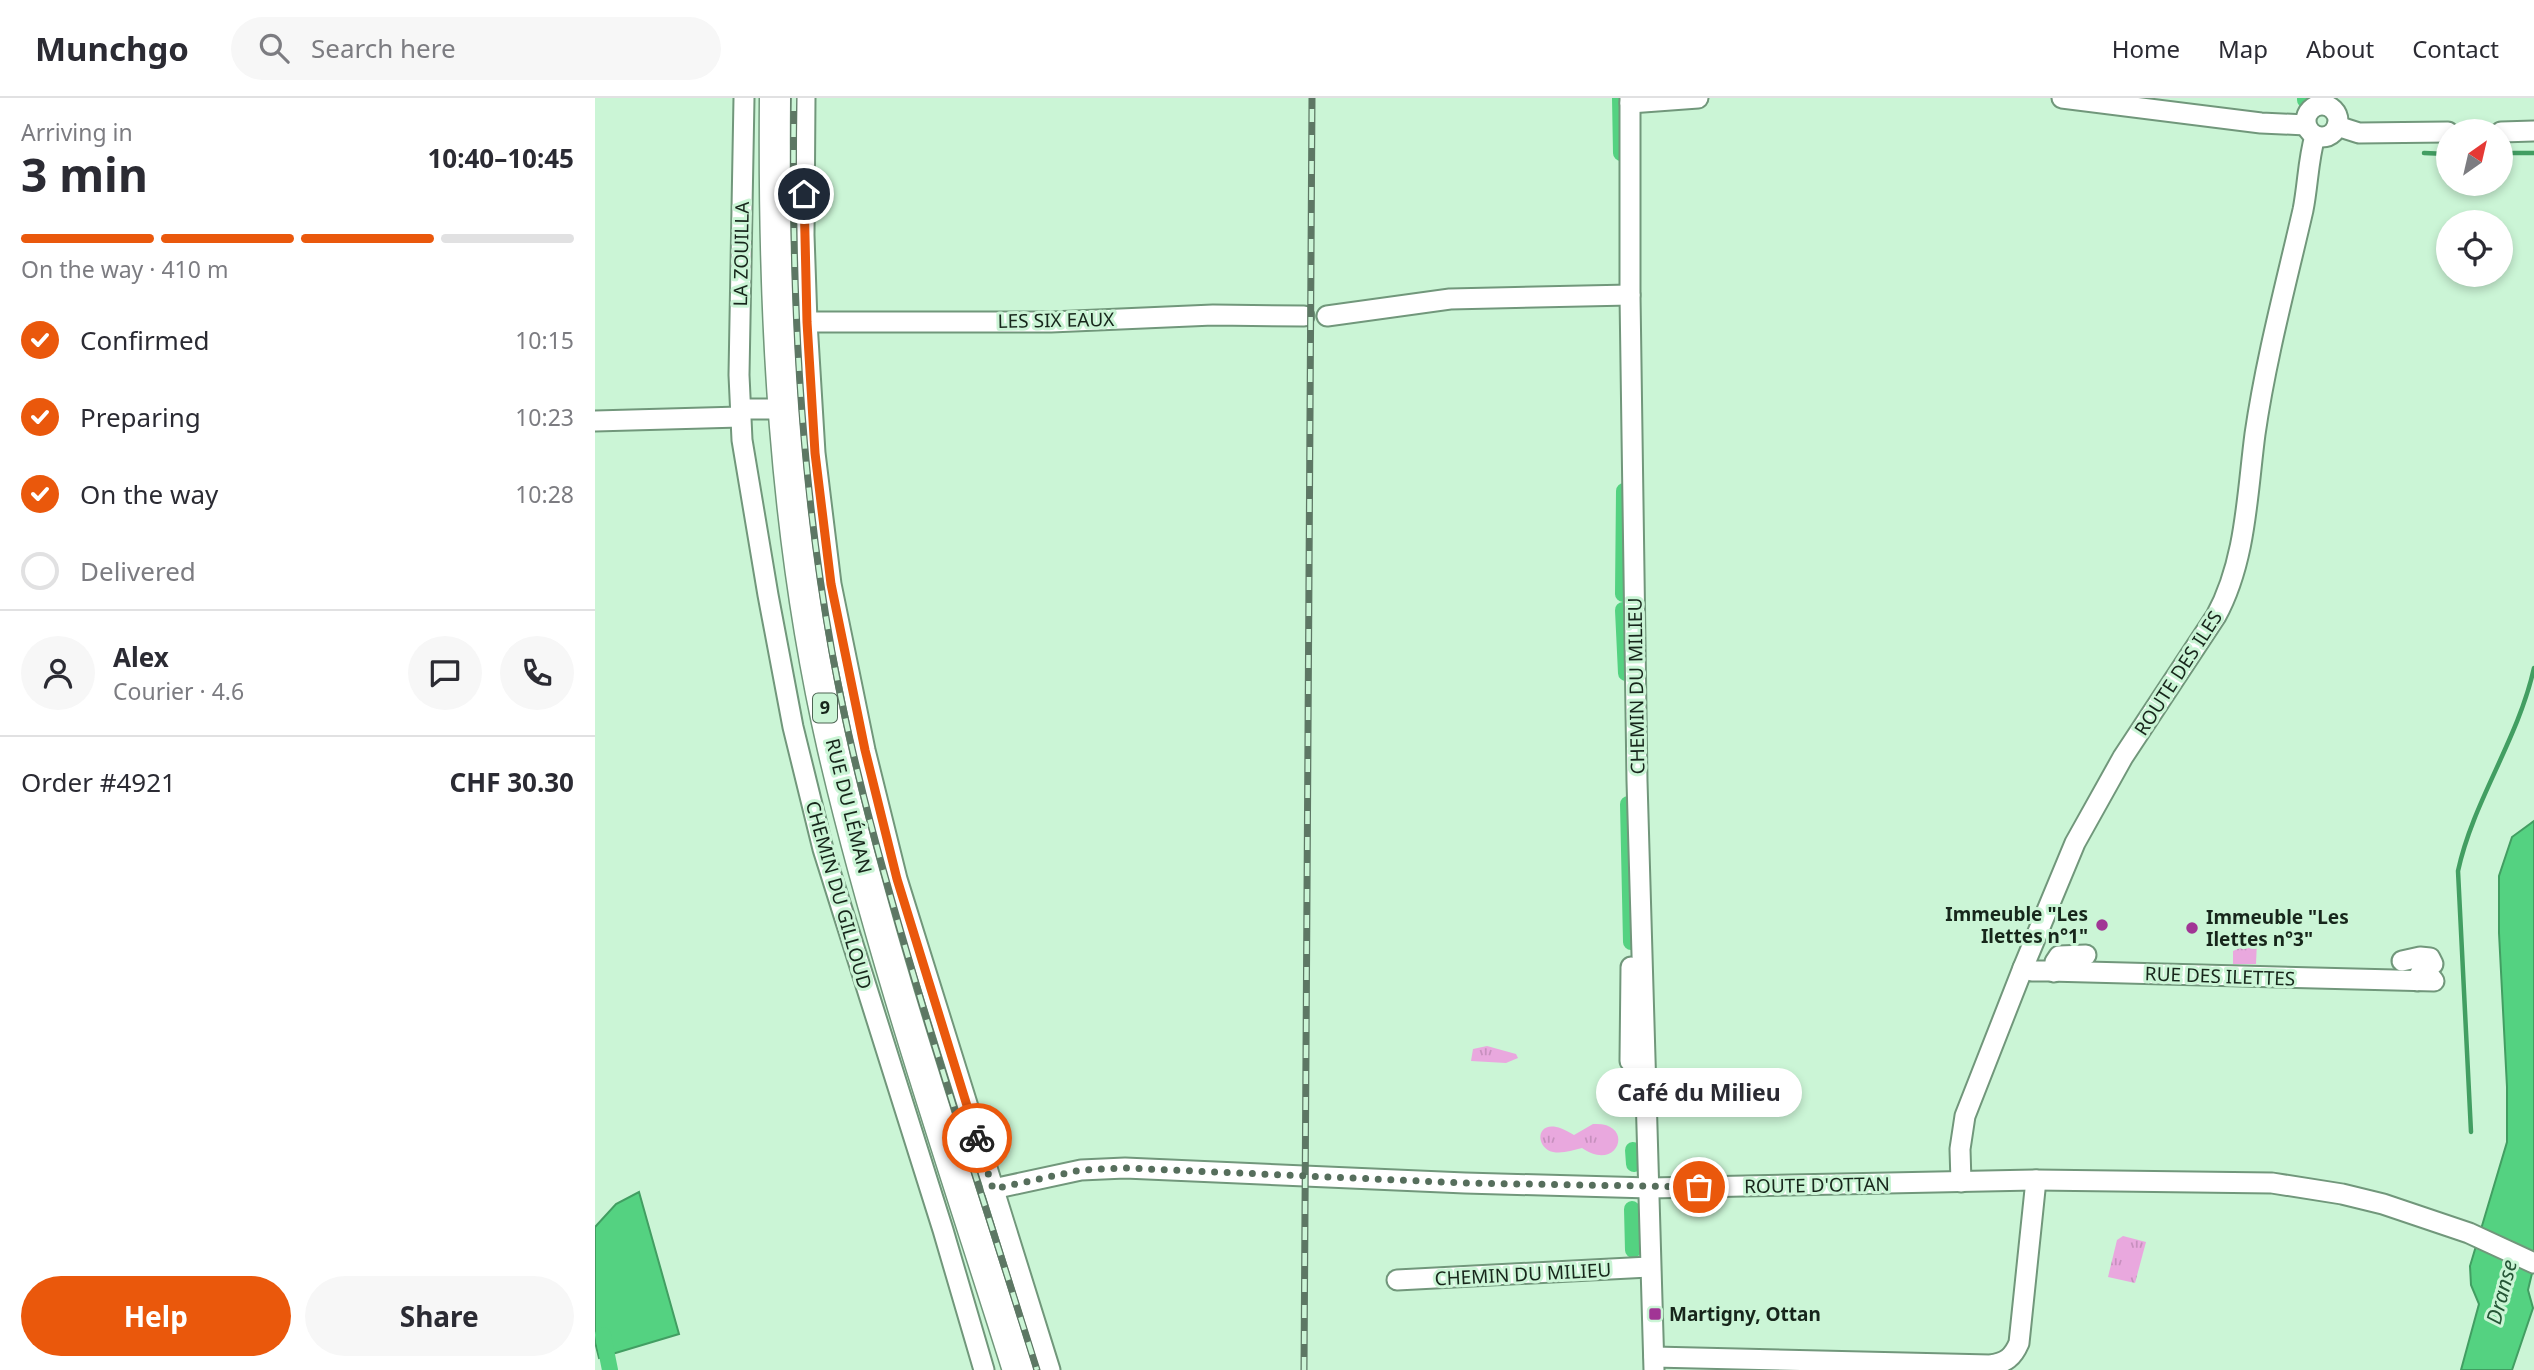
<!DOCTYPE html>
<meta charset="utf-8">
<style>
body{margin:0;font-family:"Noto Sans",sans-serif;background:#f7f7f7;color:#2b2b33;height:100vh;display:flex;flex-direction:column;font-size:26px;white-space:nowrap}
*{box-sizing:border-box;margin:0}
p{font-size:23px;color:#7c7c81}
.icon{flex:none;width:38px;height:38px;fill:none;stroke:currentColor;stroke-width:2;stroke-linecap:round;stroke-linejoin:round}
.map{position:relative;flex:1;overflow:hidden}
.sheet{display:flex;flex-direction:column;background:#fff;width:595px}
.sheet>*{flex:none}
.needle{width:46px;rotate:34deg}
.fabs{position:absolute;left:1841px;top:21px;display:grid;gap:14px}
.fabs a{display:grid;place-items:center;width:77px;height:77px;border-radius:50%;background:#fff;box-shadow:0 4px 10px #0003;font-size:35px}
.pin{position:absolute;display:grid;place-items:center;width:60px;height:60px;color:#fff;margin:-30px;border:4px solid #fff;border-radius:50%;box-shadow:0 2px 7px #0007}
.courier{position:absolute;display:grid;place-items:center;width:70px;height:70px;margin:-35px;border:5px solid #ea580c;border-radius:50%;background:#fff;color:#222;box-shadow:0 2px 9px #0007}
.bubble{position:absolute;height:49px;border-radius:24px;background:#fff;box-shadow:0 4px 10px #0003;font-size:23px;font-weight:700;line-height:49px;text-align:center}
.headline em{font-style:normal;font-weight:700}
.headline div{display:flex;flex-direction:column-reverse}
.headline{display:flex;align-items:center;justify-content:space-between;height:119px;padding:0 21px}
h1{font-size:46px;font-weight:700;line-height:52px}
.bar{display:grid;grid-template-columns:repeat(4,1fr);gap:10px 7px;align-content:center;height:84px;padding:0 21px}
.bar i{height:9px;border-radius:5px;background:#e1e1e2}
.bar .current{background:#ea580c}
.bar p{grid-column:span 4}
.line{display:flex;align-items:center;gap:18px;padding:0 21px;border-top:2px solid #e1e1e2}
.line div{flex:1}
.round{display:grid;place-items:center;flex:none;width:74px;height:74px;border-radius:37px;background:#f7f7f7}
ol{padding:0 21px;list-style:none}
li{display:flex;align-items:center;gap:21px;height:77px}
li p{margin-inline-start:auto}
li .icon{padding:7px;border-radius:50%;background:#ea580c;color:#fff;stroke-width:4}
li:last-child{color:#7c7c81}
li i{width:38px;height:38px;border:4px solid #e1e1e2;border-radius:50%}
.button{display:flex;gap:14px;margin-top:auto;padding:14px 21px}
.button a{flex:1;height:80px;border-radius:42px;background:#ea580c;color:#fff;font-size:28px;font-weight:700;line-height:80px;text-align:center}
.button a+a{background:#f7f7f7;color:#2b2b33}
header{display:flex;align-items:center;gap:42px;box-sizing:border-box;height:98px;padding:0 35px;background:#fff;border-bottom:2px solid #e1e1e2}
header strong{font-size:33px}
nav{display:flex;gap:38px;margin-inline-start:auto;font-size:24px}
.search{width:490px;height:63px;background:#f7f7f7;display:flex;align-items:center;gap:18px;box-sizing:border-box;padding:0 24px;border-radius:38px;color:#7c7c81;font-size:26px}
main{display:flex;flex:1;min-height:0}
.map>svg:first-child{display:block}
.grass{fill:url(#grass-tufts)}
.water{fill:#54d281;stroke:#429e62;stroke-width:2}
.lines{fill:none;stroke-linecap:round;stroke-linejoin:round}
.stream{stroke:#429e62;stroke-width:4.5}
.canal{stroke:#54d281;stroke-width:16}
.minor-casing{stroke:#71977b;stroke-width:23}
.primary-casing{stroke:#71977b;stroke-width:33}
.minor{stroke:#fff;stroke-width:19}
.primary{stroke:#fff;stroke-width:30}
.rail-casing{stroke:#5d7764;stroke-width:7}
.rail{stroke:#cbf5d6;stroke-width:4.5;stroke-dasharray:13;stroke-linecap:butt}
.done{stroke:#566e5c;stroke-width:7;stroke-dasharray:0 12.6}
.route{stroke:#ea580c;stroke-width:9}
.poi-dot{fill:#a13595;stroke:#cbf5d6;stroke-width:2.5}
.labels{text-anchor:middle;stroke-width:6;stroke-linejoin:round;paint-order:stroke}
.shield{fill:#cbf5d6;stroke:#4d6453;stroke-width:2}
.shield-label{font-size:18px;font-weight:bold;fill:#17261b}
.street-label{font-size:19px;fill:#17261b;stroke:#cbf5d6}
.poi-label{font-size:19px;font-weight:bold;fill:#17261b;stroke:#cbf5d6;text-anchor:start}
.water-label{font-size:21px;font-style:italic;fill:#255636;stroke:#cbf5d6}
</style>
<header>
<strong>Munchgo</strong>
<div class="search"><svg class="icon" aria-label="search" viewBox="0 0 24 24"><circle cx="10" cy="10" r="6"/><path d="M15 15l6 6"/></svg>Search here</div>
<nav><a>Home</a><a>Map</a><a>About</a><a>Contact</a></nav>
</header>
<main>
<section class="sheet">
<div class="headline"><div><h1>3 min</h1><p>Arriving in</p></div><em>10:40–10:45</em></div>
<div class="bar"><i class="current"></i><i class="current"></i><i class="current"></i><i></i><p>On the way · 410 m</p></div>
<ol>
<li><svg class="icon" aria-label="check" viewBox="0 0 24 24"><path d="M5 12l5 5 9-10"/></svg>Confirmed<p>10:15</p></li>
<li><svg class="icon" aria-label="check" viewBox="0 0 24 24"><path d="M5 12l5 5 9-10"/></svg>Preparing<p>10:23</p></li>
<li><svg class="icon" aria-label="check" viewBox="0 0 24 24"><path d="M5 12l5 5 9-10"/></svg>On the way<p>10:28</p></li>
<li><i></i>Delivered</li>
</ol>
<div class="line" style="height:126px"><a class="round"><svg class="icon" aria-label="person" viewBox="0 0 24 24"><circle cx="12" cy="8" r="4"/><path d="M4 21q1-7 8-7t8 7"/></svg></a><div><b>Alex</b><p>Courier · 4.6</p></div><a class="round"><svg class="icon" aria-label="chat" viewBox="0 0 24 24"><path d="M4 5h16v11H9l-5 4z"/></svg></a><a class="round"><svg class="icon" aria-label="phone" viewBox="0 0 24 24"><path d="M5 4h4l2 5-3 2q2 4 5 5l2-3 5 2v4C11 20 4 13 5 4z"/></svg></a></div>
<div class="line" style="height:91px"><div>Order #4921</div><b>CHF 30.30</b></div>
<div class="button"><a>Help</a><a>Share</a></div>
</section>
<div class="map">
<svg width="1939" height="1272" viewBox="0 0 1939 1272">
<defs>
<pattern id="grass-tufts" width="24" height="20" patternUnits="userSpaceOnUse" patternTransform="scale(1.75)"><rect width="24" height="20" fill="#e9a8de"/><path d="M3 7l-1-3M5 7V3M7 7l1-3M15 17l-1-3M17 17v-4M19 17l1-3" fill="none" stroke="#c790be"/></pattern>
</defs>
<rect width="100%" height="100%" fill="#cbf5d6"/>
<g class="grass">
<path d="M1662 843 1661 866H1638V853Z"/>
<path d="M892 948 921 956 923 960 911 965 876 963 878 951Z"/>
<path d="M998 1026C1041 1023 1024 1076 987 1050 977 1052 968 1056 958 1054 937 1049 941 1012 979 1037Z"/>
<path d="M1528 1138 1551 1144 1540 1185 1513 1179 1522 1142Z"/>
</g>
<g class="water">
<path d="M1939 723V1167L1933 1192 1938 1210 1917 1272H1866L1884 1206 1876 1187 1875 1168 1912 1044V989L1904 835V778L1917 739Z"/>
<path d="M44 1094 84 1236 4 1260 0 1244V1129L21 1106Z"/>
</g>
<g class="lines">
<g class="stream">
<path d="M1829 55 1853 56"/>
<path d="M1906 55H1939"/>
<path d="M1876 1034 1863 773C1878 703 1923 642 1939 570"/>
</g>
<g class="canal">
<path d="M1025 0 1026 55"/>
<path d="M1710 2V0"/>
<path d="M1028 496 1029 393"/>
<path d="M1028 512 1031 575"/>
<path d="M1033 706 1036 844"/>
<path d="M1038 1052 1039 1066"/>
<path d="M1037 1111 1038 1152"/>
<path d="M8 1237 15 1272"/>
</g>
<g class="minor-casing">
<g id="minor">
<path d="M149 0 144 277 147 342 173 497 198 629 228 751 348 1132 389 1272"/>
<path d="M210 0 209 137 212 224 220 355 236 486 270 652 302 781 455 1272"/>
<path d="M1035 0V197L1042 683 1059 1272"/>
<path d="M1467 0 1666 25 1711 27"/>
<path d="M1035 5 1103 0"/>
<circle cx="1727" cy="23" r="16"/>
<path d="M1742 28 1764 35 1853 34"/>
<path d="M1906 34 1939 33"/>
<path d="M732 218 855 201 1035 197"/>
<path d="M212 224H456L618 217 709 218"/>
<path d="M146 311H187"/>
<path d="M0 323 145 319"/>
<path d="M1807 863 1825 859 1835 860 1838 866"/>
<path d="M1428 870 1437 873H1454L1839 883 1828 869 1822 883"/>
<path d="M1459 874 1460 864 1464 858 1491 857"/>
<path d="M1035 963 1036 869"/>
<path d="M1366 1084 1365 1051 1370 1018 1428 870 1480 745 1528 659 1621 518C1651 463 1652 397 1660 336 1671 260 1691 186 1708 112 1713 87 1713 62 1720 38"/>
<path d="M398 1091 486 1072 530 1070 870 1085 1055 1090 1441 1082 1677 1085 1747 1096 1788 1106 1874 1135 1939 1165"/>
<path d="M802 1182 1054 1169"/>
<path d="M1059 1259 1395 1267C1411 1265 1418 1259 1424 1245L1441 1082"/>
</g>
</g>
<g class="primary-casing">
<path id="primary" d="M180 0C178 219 189 437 238 651 287 861 358 1066 423 1272"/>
</g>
<use href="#minor" class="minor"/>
<use href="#primary" class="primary"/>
<g class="rail-casing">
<g id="rail">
<path d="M199 0C196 186 204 371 237 554 259 675 293 792 328 909 365 1031 404 1151 442 1272"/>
<path d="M709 1272 717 0"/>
</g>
</g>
<use href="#rail" class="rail"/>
</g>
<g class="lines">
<path class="done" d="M382 1040 398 1091 486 1072 530 1070 870 1085 1104 1089"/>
<path class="route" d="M209 96 212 224 220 355 236 486 270 652 302 781 382 1040"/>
</g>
<g class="poi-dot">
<circle cx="1507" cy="827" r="7"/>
<circle cx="1597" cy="830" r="7"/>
<rect x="1053" y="1209" width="14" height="14" rx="3.5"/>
</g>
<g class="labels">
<rect class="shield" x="218" y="595.5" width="24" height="29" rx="5"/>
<g class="shield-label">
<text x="230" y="616">9</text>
</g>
<g class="street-label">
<text transform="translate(146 156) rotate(-89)" y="7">LA ZOUILLA</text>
<text transform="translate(461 222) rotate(-1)" y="7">LES SIX EAUX</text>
<text transform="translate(1583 575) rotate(-57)" y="7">ROUTE DES ILES</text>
<text transform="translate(1041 588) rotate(-91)" y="7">CHEMIN DU MILIEU</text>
<text transform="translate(254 708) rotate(76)" y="7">RUE DU LÉMAN</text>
<text transform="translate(244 797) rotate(74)" y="7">CHEMIN DU GILLOUD</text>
<text transform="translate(1625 878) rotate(2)" y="7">RUE DES ILETTES</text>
<text transform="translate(1222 1087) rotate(-1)" y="7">ROUTE D'OTTAN</text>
<text transform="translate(928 1176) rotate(-3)" y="7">CHEMIN DU MILIEU</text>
</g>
<g class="poi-label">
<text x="1493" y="823" text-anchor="end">Immeuble "Les<tspan x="1493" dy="22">Ilettes n°1"</tspan></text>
<text x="1611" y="826">Immeuble "Les<tspan x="1611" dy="22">Ilettes n°3"</tspan></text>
<text x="1074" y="1223">Martigny, Ottan</text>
</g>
<g class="water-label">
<text transform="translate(1907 1194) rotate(-75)" y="7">Dranse</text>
</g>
</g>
</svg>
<div class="fabs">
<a><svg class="needle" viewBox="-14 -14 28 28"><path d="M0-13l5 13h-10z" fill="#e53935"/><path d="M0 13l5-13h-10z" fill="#7c7c81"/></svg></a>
<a><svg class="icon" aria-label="locate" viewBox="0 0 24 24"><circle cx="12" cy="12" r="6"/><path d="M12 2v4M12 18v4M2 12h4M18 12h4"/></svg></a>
</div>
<div class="pin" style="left:1104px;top:1089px;background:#ea580c"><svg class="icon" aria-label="bag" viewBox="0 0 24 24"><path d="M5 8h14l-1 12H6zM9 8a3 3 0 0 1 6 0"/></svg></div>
<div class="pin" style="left:209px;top:96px;background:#1f2937"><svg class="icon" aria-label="home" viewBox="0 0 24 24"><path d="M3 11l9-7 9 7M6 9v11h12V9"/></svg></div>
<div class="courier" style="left:382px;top:1040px"><svg class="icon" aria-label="bike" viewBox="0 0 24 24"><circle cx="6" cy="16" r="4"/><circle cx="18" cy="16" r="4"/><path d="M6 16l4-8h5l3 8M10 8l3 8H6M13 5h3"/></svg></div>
<div class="bubble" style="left:1001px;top:970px;width:206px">Café du Milieu</div>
</div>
</main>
